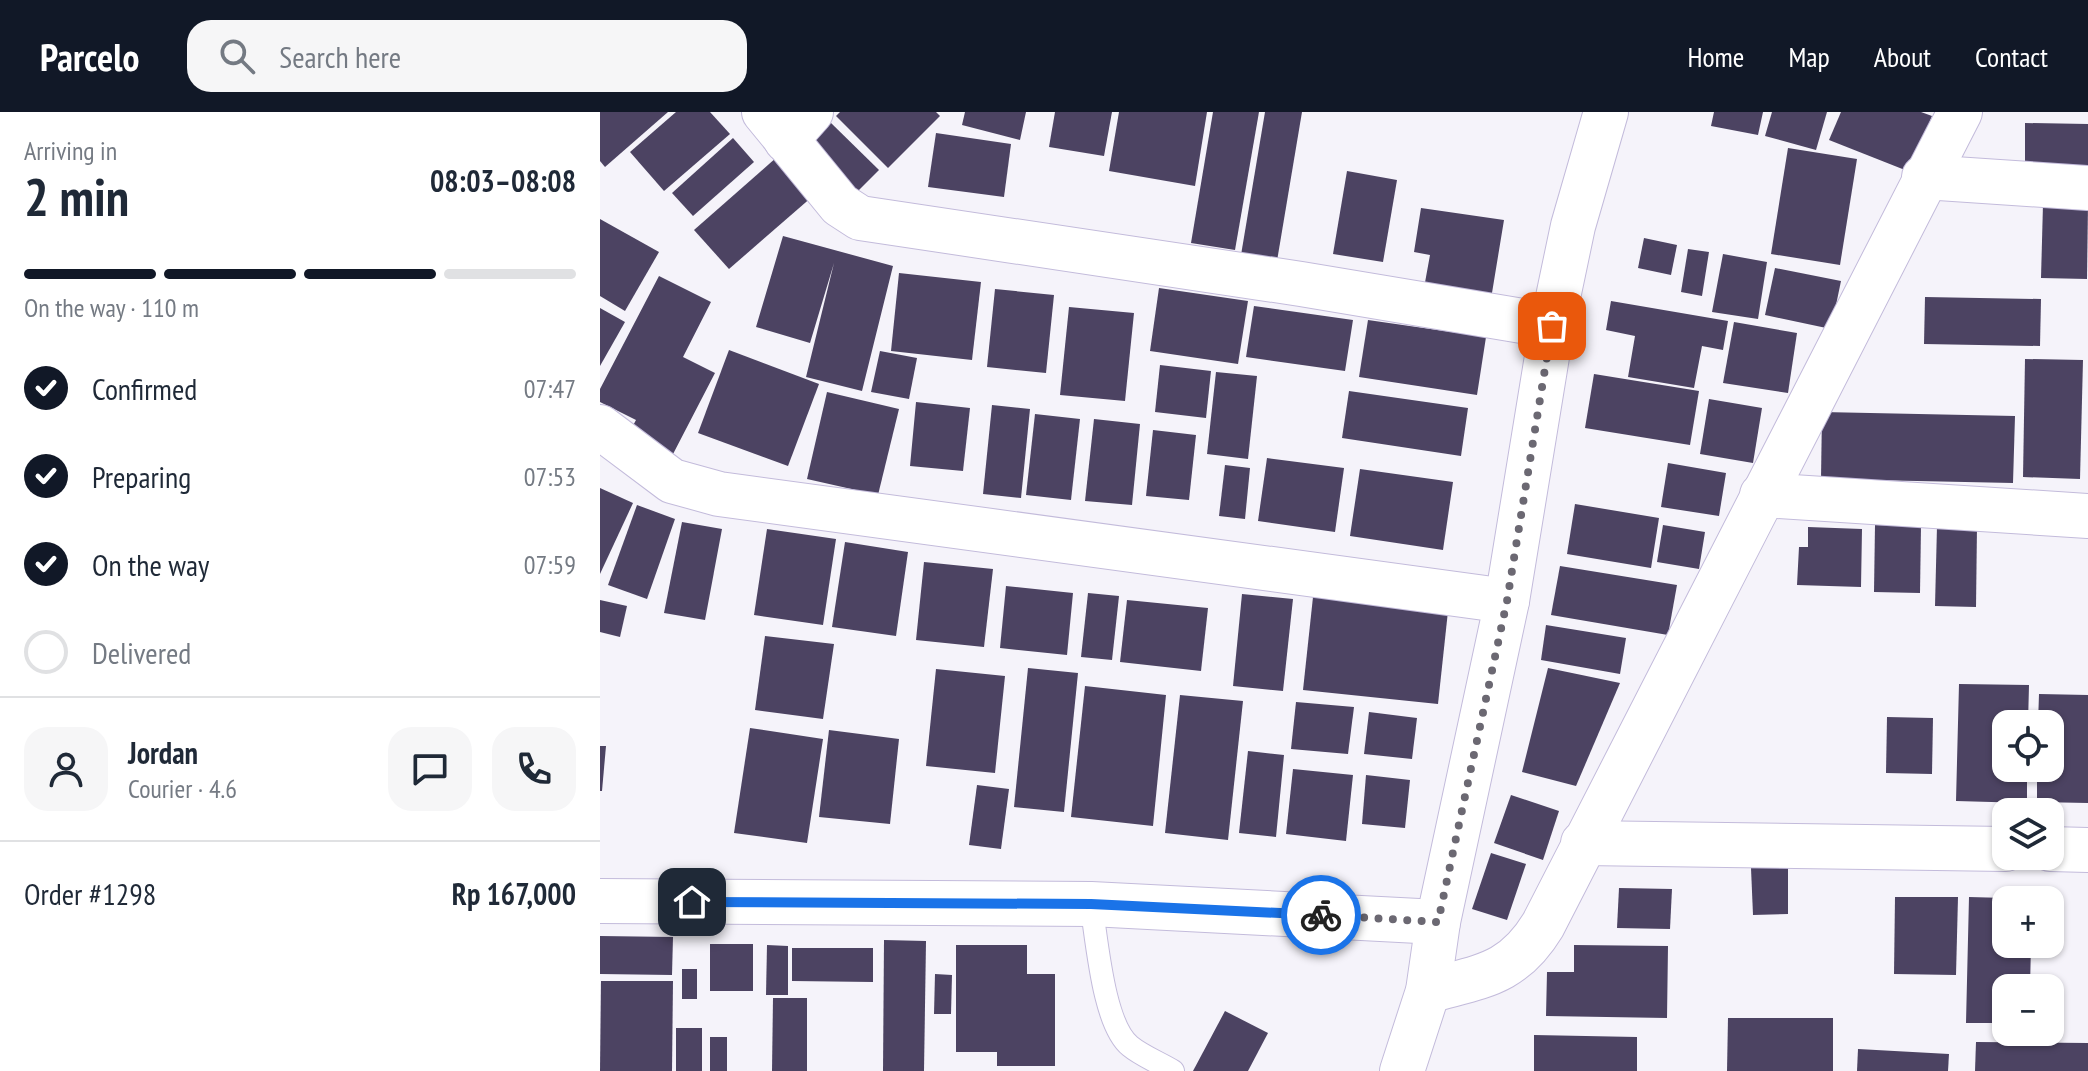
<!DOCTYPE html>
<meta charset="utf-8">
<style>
body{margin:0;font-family:"PT Sans Narrow",sans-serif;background:#f6f6f7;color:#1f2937;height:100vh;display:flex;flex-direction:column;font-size:30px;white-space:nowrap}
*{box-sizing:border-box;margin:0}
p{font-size:26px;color:#747a83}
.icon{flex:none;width:44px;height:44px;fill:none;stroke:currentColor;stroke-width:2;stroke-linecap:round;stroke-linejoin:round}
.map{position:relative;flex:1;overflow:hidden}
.panel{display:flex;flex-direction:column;background:#fff;width:600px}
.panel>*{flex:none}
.fabs{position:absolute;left:1392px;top:598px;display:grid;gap:16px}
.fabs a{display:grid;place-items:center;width:72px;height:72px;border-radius:16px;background:#fff;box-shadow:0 2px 6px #0004;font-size:40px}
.pin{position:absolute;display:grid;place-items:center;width:68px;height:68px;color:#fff;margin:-34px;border-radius:16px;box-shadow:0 4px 12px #0006}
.courier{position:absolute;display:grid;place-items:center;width:80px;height:80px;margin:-40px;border:6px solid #1a73e8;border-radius:50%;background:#fff;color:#222;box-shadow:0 2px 10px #0007}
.overview em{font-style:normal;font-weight:600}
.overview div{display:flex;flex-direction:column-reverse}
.overview{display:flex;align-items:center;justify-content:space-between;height:136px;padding:0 24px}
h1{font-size:52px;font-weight:600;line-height:60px}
.bar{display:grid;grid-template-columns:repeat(4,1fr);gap:12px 8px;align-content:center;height:96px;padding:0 24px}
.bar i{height:10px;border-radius:6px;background:#e0e1e3}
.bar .selected{background:#111827}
.bar p{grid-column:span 4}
.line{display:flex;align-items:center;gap:20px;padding:0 24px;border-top:2px solid #e0e1e3}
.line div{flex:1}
.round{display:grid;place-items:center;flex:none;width:84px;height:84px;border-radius:24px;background:#f6f6f7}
ol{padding:0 24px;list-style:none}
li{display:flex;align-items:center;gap:24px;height:88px}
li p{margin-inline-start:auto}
li .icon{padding:8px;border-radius:50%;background:#111827;color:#fff;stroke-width:4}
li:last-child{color:#747a83}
li i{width:44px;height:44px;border:4px solid #e0e1e3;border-radius:50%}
header{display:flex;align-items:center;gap:48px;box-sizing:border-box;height:112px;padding:0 40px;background:#111827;color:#fff}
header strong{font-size:38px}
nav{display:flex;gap:44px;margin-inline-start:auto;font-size:28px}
.search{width:560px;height:72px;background:#f6f6f7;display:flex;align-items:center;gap:20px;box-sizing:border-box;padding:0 28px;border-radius:24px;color:#747a83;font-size:30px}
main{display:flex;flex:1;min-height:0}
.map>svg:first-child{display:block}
.building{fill:#4c4362}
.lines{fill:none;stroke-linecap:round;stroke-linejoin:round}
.service-casing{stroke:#c3bbdb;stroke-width:24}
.minor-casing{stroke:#c3bbdb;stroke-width:46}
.tertiary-casing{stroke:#c3bbdb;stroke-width:46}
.primary-casing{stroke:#c3bbdb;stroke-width:46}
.service{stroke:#fff;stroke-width:22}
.minor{stroke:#fff;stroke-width:44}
.tertiary{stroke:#fff;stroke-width:44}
.primary{stroke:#fff;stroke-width:44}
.done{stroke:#6b6872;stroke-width:8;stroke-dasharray:0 14.4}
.route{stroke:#1a73e8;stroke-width:10}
</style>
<header>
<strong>Parcelo</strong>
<div class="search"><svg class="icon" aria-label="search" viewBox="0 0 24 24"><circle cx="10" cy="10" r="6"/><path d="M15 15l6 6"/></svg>Search here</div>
<nav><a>Home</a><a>Map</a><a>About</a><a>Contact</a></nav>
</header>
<main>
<section class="panel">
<div class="overview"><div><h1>2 min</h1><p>Arriving in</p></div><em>08:03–08:08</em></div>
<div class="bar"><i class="selected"></i><i class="selected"></i><i class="selected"></i><i></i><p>On the way · 110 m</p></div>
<ol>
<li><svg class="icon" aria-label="check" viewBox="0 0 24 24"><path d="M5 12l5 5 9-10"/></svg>Confirmed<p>07:47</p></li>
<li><svg class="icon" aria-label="check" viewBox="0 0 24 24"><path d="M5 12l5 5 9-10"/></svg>Preparing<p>07:53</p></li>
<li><svg class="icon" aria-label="check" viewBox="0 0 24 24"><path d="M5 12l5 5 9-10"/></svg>On the way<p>07:59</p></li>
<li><i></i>Delivered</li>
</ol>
<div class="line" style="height:144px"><a class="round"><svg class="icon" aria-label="person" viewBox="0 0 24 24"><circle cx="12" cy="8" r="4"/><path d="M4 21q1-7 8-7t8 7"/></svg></a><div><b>Jordan</b><p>Courier · 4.6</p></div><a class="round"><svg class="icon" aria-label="chat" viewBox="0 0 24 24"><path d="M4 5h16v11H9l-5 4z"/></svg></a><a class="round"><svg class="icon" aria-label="phone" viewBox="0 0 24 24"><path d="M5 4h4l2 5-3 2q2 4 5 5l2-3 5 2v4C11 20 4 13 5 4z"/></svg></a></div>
<div class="line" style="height:104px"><div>Order #1298</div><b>Rp 167,000</b></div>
</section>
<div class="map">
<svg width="1488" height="959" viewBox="0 0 1488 959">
<rect width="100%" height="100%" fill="#f5f3fa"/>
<g class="building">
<path d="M0 0H68L5 55 0 49Z"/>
<path d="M76 0H110L130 22 64 79 30 40Z"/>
<path d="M240 0H336L340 4 288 56 236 4Z"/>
<path d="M365 0H426L420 28 362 13Z"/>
<path d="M455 0H512L504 44 449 35Z"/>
<path d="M519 0H607L595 74 509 59Z"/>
<path d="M613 0H659L635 138 591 131Z"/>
<path d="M665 0H702L677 149 641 143Z"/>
<path d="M1114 0H1163L1158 23 1111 14Z"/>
<path d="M1172 0H1227L1216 38 1165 24Z"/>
<path d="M1241 0H1321L1332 4 1310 60 1229 28Z"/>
<path d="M230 10 279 58 255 82 206 33Z"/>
<path d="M1425 11 1488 12V56L1425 55Z"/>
<path d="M336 21 411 32 404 85 328 75Z"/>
<path d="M133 26 154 50 93 104 72 81Z"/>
<path d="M1188 36 1257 47 1240 153 1171 142Z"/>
<path d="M177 45 213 84 129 157 94 118Z"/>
<path d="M747 59 797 68 783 150 733 142Z"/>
<path d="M1443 92 1488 93 1487 167 1441 166Z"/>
<path d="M821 96 904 108 891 187 824 176 830 143 814 140Z"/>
<path d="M0 107 59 140 25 199 0 184Z"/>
<path d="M183 124 293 154 262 279 206 265 234 151 210 231 156 215Z"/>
<path d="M1044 126 1077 133 1071 163 1038 156Z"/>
<path d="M1088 137 1109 140 1102 184 1081 180Z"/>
<path d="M1123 142 1167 150 1158 207 1112 200Z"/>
<path d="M1175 156 1241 169 1231 217 1165 203Z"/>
<path d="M299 161 381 170 372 248 291 239Z"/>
<path d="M59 164 111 190 83 245 115 261 72 344 29 321 36 308 0 290V277Z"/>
<path d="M559 176 648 189 638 252 550 239Z"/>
<path d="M395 177 454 183 446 261 387 255Z"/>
<path d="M1325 185 1441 187 1440 234 1324 232Z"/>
<path d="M1011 189 1128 209 1123 238 1102 234 1094 276 1028 265 1035 224 1006 218Z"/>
<path d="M654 194 753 208 745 259 646 245Z"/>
<path d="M469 195 534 201 525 289 460 283Z"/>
<path d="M0 196 25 210 0 254Z"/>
<path d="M768 208 886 225 877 283 759 265Z"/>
<path d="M1134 210 1197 221 1188 281 1123 271Z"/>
<path d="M129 238 219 272 188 354 98 321Z"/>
<path d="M280 239 317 246 309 287 271 280Z"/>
<path d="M1425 247 1483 248 1480 367 1423 365Z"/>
<path d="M560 253 611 259 606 306 555 300Z"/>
<path d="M616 260 657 264 648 347 607 342Z"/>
<path d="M994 262 1099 279 1090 333 985 316Z"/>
<path d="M749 279 868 296 861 344 742 326Z"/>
<path d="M227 280 299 297 278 383 207 367Z"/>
<path d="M1109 287 1162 296 1153 351 1100 342Z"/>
<path d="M316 290 370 296 363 359 310 354Z"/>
<path d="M392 293 430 297 421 386 383 382Z"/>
<path d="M1222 300 1415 304 1413 371 1221 367Z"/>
<path d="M435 302 480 307 471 388 426 383Z"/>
<path d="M494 307 540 312 532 393 485 389Z"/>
<path d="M553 318 596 323 589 388 546 384Z"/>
<path d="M667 346 744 356 735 420 658 409Z"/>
<path d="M1068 351 1126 361 1119 404 1061 395Z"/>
<path d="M625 353 650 356 645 407 619 404Z"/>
<path d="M760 357 853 370 843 438 750 424Z"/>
<path d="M0 376 33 391 0 462Z"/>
<path d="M975 392 1059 406 1051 456 967 442Z"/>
<path d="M37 393 75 407 47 487 8 473Z"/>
<path d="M82 410 122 417 105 508 64 501Z"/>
<path d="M1063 413 1105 420 1099 457 1057 450Z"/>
<path d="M1275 413 1321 414 1320 481 1274 480Z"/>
<path d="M1337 414H1377L1376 495 1335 494Z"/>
<path d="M1208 415 1262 417 1261 475 1197 473 1199 435H1208Z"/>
<path d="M167 417 236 427 223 513 154 503Z"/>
<path d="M245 430 308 440 296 524 232 515Z"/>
<path d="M324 450 393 457 384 535 316 528Z"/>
<path d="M960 454 1077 473 1068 523 951 503Z"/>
<path d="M406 474 473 481 467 543 400 536Z"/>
<path d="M488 481 519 484 512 548 481 545Z"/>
<path d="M642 482 693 487 683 579 633 574Z"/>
<path d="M713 485 848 499 838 592 703 578Z"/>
<path d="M0 488 27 494 20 525 0 520Z"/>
<path d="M527 488 608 496 601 559 520 550Z"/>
<path d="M946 513 1026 526 1020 562 941 548Z"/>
<path d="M165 524 234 532 223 607 155 598Z"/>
<path d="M428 556 478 561 464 700 414 695Z"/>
<path d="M948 556 1020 571 976 674 922 660Z"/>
<path d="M336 557 405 564 395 661 326 654Z"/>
<path d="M1359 572 1429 573 1428 612H1406V656H1427V691L1356 689Z"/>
<path d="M485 574 566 583 553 714 471 705Z"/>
<path d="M1439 582 1488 583V691L1437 690V656H1450V612H1438Z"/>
<path d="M580 583 643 589 628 728 565 721Z"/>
<path d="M696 590 754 595 748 642 691 637Z"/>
<path d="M769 600 817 606 812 647 764 642Z"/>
<path d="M1287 605 1333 606 1332 662 1286 661Z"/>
<path d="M150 616 223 627 207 731 134 721Z"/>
<path d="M229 618 299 627 290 712 219 705Z"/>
<path d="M0 634H6L2 679H0Z"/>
<path d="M648 639 684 643 676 725 639 721Z"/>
<path d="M693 657 753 663 746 729 686 722Z"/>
<path d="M766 663 810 668 805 716 762 712Z"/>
<path d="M377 673 409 677 401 737 369 733Z"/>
<path d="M911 683 959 699 943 748 894 731Z"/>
<path d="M891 741 926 752 907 808 872 797Z"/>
<path d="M1188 755V802L1153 803 1151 756Z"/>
<path d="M1019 776 1072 777 1070 817 1017 816Z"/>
<path d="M1295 785H1358L1356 863 1294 862Z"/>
<path d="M1369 785 1406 786V832H1431L1430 876H1406V911H1366Z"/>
<path d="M0 824 73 825 72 863 0 862Z"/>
<path d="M284 828 326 829 324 959H283Z"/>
<rect x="110" y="832" width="43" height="47"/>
<path d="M167 833 188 834V883H166Z"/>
<path d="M356 833H427V862H455V954H397V940H356Z"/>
<path d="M974 833 1068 834 1067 906 946 904 947 860H974Z"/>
<path d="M192 836H273V870L192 869Z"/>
<rect x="82" y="857" width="15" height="30"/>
<path d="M335 862 352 863 351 902H334Z"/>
<path d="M1 869H73L72 959H0Z"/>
<path d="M173 886H207V959H172Z"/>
<path d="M625 899 668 921 648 959H593Z"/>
<path d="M1128 906H1233V959H1127Z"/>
<rect x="76" y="916" width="26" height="43"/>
<path d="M934 923 1037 925V959H934Z"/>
<rect x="110" y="925" width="17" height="34"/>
<path d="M1376 930 1488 931V959H1375Z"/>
<path d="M1258 937 1349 942 1348 959H1257Z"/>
</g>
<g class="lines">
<g class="service-casing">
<path id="service" d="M491 792C497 827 503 912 530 934 542 944 560 951 573 959"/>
</g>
<g class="minor-casing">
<g id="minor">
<path d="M164 0 240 93 260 106 701 172 952 214"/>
<path d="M186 28 211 0"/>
<path d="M1324 65 1488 76"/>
<path d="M0 315 72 369 119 382 907 489"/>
<path d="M1162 383 1488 404"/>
<path d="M983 731 1406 737"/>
<path d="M1450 737 1488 738"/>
<path d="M828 879C880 864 912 864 943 813L1360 0"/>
</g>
</g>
<g class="tertiary-casing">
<path id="tertiary" d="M0 789 491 792 838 810"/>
</g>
<g class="primary-casing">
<path id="primary" d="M802 959 828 879 838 810 907 489 952 214 973 114 1006 0"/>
</g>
<use href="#service" class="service"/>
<use href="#minor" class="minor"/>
<use href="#tertiary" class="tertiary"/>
<use href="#primary" class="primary"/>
</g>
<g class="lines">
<path class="done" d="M721 803 838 810 907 489 952 214"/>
<path class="route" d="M92 790 491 792 721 803"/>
</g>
</svg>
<div class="fabs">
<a><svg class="icon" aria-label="locate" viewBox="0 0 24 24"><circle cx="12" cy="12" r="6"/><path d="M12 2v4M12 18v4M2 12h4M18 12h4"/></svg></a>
<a><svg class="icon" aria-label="layers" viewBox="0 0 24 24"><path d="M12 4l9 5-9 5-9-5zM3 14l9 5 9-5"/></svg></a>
<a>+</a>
<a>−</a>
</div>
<div class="pin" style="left:952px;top:214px;background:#ea580c"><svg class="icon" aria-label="bag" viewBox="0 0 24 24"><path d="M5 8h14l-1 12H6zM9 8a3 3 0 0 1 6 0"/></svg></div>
<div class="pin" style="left:92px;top:790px;background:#1f2937"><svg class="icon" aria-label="home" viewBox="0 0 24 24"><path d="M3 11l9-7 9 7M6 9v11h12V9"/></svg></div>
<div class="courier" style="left:721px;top:803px"><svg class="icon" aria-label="bike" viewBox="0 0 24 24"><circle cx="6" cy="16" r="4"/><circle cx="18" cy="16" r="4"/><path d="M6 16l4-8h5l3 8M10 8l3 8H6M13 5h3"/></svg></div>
</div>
</main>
